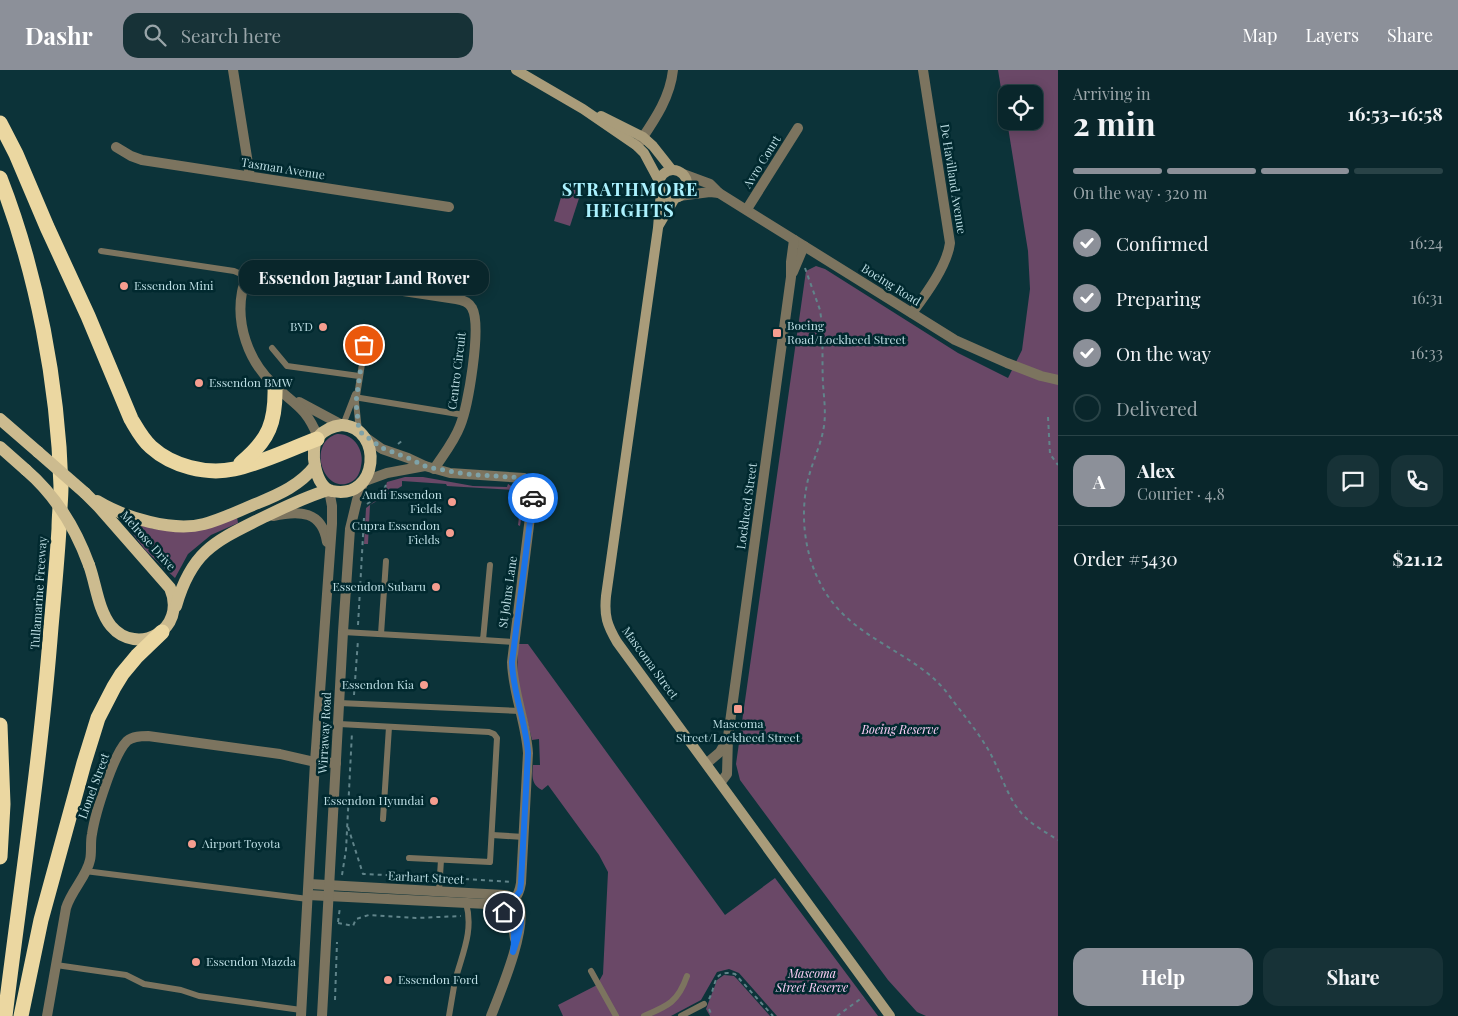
<!DOCTYPE html>
<meta charset="utf-8">
<style>
body{margin:0;font-family:"Playfair Display",serif;background:#173237;color:#f1f3f6;height:100vh;display:flex;flex-direction:column;font-size:19px;white-space:nowrap}
*{box-sizing:border-box;margin:0}
p{font-size:16px;color:#99a5a9}
.icon{flex:none;width:28px;height:28px;fill:none;stroke:currentColor;stroke-width:2;stroke-linecap:round;stroke-linejoin:round}
.map{position:relative;flex:1;overflow:hidden}
.panel{display:flex;flex-direction:column;background:#09262b;width:400px}
.panel>*{flex:none}
.buttons{position:absolute;left:998px;top:15px;display:grid;gap:10px}
.buttons a{display:grid;place-items:center;width:45px;height:45px;border-radius:10px;background:#09262b;box-shadow:0 2px 12px #0003,0 0 0 1px #294347;font-size:25px}
.pin{position:absolute;display:grid;place-items:center;width:42px;height:42px;color:#fff;margin:-21px;border:2px solid #fff;border-radius:50%;box-shadow:0 1px 5px #0007}
.courier{position:absolute;display:grid;place-items:center;width:50px;height:50px;margin:-25px;border:4px solid #1a73e8;border-radius:50%;background:#fff;color:#222;box-shadow:0 1px 6px #0007}
.bubble{position:absolute;height:35px;border-radius:15px;background:#09262b;box-shadow:0 2px 12px #0003,0 0 0 1px #294347;font-size:16px;font-weight:700;line-height:35px;text-align:center}
.overview em{font-style:normal;font-weight:700}
.overview div{display:flex;flex-direction:column-reverse}
.overview{display:flex;align-items:center;justify-content:space-between;height:85px;padding:0 15px}
h1{font-size:32px;font-weight:700;line-height:38px}
.bar{display:grid;grid-template-columns:repeat(4,1fr);gap:8px 5px;align-content:center;height:60px;padding:0 15px}
.bar i{height:6px;border-radius:4px;background:#294347}
.bar .on{background:#8c9099}
.bar p{grid-column:span 4}
.line{display:flex;align-items:center;gap:12px;padding:0 15px;border-top:1px solid #294347}
.line div{flex:1}
.round{display:grid;place-items:center;flex:none;width:52px;height:52px;border-radius:15px;background:#173237}
ol{padding:0 15px;list-style:none}
li{display:flex;align-items:center;gap:15px;height:55px}
li p{margin-inline-start:auto}
li .icon{padding:5px;border-radius:50%;background:#8c9099;color:#fff;stroke-width:4}
li:last-child{color:#99a5a9}
li i{width:28px;height:28px;border:2px solid #294347;border-radius:50%}
.cta{display:flex;gap:10px;margin-top:auto;padding:10px 15px}
.cta a{flex:1;height:58px;border-radius:15px;background:#8c9099;color:#fff;font-size:20px;font-weight:700;line-height:58px;text-align:center}
.cta a+a{background:#173237;color:#f1f3f6}
header{display:flex;align-items:center;gap:30px;box-sizing:border-box;height:70px;padding:0 25px;background:#8c9099;color:#fff}
header strong{font-size:24px}
nav{display:flex;gap:28px;margin-inline-start:auto;font-size:18px}
.search{width:350px;height:45px;background:#173237;display:flex;align-items:center;gap:12px;box-sizing:border-box;padding:0 18px;border-radius:15px;color:#99a5a9;font-size:19px}
main{display:flex;flex:1;min-height:0}
.map>svg:first-child{display:block}
.green{fill:#6a4867}
.lines{fill:none;stroke-linecap:round;stroke-linejoin:round}
.path{stroke:#60848a;stroke-width:2;stroke-dasharray:4 4;stroke-linecap:butt}
.lane{stroke:#7c745f;stroke-width:6}
.street{stroke:#7c745f;stroke-width:10}
.secondary{stroke:#a99c7a;stroke-width:10}
.primary{stroke:#ccbb8f;stroke-width:12}
.highway{stroke:#ebd7a1;stroke-width:15}
.primary-bridge{stroke:#ccbb8f;stroke-width:12}
.done{stroke:#7ea2a8;stroke-width:5;stroke-dasharray:0 9}
.route{stroke:#1a73e8;stroke-width:6}
.poi-dot{fill:#f59d8f;stroke:#01292f;stroke-width:2}
.labels{text-anchor:middle;stroke-width:5;stroke-linejoin:round;paint-order:stroke}
.street-label{font-size:12px;fill:#bcdde3;stroke:#01292f}
.poi-label{font-size:12px;fill:#bcdde3;stroke:#01292f;text-anchor:start}
.park-label{font-size:12px;font-style:italic;fill:#fdd0f8;stroke:#01292f}
.district-label{font-size:18px;font-weight:bold;letter-spacing:1px;fill:#abf2ff;stroke:#01292f}
</style>
<header>
<strong>Dashr</strong>
<div class="search"><svg class="icon" aria-label="search" viewBox="0 0 24 24"><circle cx="10" cy="10" r="6"/><path d="M15 15l6 6"/></svg>Search here</div>
<nav><a>Map</a><a>Layers</a><a>Share</a></nav>
</header>
<main>
<div class="map">
<svg width="1058" height="946" viewBox="0 0 1058 946">
<rect width="100%" height="100%" fill="#0c3339"/>
<g class="green">
<path d="M998 0H1058V946H926L917 942 888 910 740 710 736 694 806 201 816 196 825 199 958 283 1008 308 1022 280 1030 219 1028 181 1007 51H1034V24H1006V49Z"/>
<path d="M565 114 582 119 570 156 554 151Z"/>
<path d="M337 364C354 363 365 381 361 396 360 403 357 409 351 412 324 426 306 373 337 364Z"/>
<path d="M405 407H423L473 416 507 417 508 414C523 422 523 440 520 456L518 455C520 442 520 432 514 420L447 416 446 414 402 411V416L370 435 368 474H364L366 438 383 425 387 412Z"/>
<path d="M237 447 238 453 211 465 188 484 175 508 146 481 122 450 154 459Z"/>
<path d="M518 574H528L725 845 775 808 878 946H777L739 903 729 899 717 902 701 930 671 946H563L558 935 597 915 603 904 608 802 599 785 548 715 542 720C531 715 532 705 533 695H540L539 669 532 670 517 609Z"/>
<path d="M724 905 734 906 737 909 770 946H710L706 939 717 910Z"/>
</g>
<g class="lines">
<g class="path">
<path d="M805 198 820 240 822 254C823 274 822 294 823 314 824 328 826 342 824 356 821 376 811 394 807 414 798 458 809 509 840 541 871 574 922 589 948 624 961 642 975 658 986 676 1001 699 1006 730 1027 749 1036 757 1047 763 1058 770"/>
<path d="M1048 347 1050 384 1058 395"/>
<path d="M398 374 403 370"/>
<path d="M367 434 382 424 386 415"/>
<path d="M358 555 364 448"/>
<path d="M354 625 358 570"/>
<path d="M348 757 363 804 432 807"/>
<path d="M342 805 346 780 352 662"/>
<path d="M449 808 512 812"/>
<path d="M338 852 340 837"/>
<path d="M338 853 353 856 356 849 369 845 416 848 461 846"/>
<path d="M709 929C717 914 712 899 735 904L773 946"/>
<path d="M335 930 337 872"/>
<path d="M709 939 712 946"/>
<path d="M837 946 863 927"/>
</g>
<g class="lane">
<path d="M101 181 234 201 241 204 247 210"/>
<path d="M272 278 287 296 359 306"/>
<path d="M354 327 464 345"/>
<path d="M343 355 355 324"/>
<path d="M359 361 356 332 365 275"/>
<path d="M343 562 483 570 490 495"/>
<path d="M381 564 386 491"/>
<path d="M483 570 513 572"/>
<path d="M339 633 520 641"/>
<path d="M339 654 489 662 494 664 497 668 490 792 409 788"/>
<path d="M383 749 389 657"/>
<path d="M492 765 524 767"/>
<path d="M85 801 308 829"/>
<path d="M439 821 441 790"/>
<path d="M56 895 126 905 144 914 181 920 199 926 301 940"/>
<path d="M591 901 616 946"/>
<path d="M449 946C451 934 453 922 455 911 462 884 474 861 466 833"/>
<path d="M644 946C668 936 678 932 687 906"/>
<path d="M681 946 704 934"/>
</g>
<g class="street">
<path d="M233 0 250 106"/>
<path d="M637 76C653 52 670 29 673 0"/>
<path d="M116 77 131 86 142 90 449 137"/>
<path d="M683 104 710 114 719 123 955 270 1007 293 1041 306 1058 310"/>
<path d="M679 126 710 122 719 123"/>
<path d="M747 139 798 58"/>
<path d="M793 202 804 176"/>
<path d="M912 243C926 224 947 196 950 173L923 0"/>
<path d="M299 332 342 355"/>
<path d="M318 367C305 335 294 335 272 313 248 290 236 254 242 222 245 204 262 201 278 202L456 229C463 230 469 232 472 238 482 256 468 337 460 356 454 372 443 385 434 399"/>
<path d="M365 367 382 379 408 388 425 396 450 403 524 408C532 414 533 422 532 431L512 592C513 624 526 652 528 683L521 813C519 826 511 839 497 837"/>
<path d="M365 411 387 403 425 396"/>
<path d="M273 446C300 440 322 441 327 472"/>
<path d="M707 693 720 682 728 668"/>
<path d="M721 712 727 704 728 667 791 207V192L794 170"/>
<path d="M309 814 504 825C510 826 516 828 519 835 528 857 500 923 491 946"/>
<path d="M308 825 487 834C506 839 513 851 515 869"/>
<path d="M47 946 66 838C71 821 87 806 90 790 92 782 90 773 92 764 95 744 113 685 127 671 133 666 141 666 148 666L280 684 315 692 336 693"/>
<path d="M301 946 315 692 332 454V436L329 420"/>
<path d="M322 946 343 562 350 459 357 430 363 413"/>
</g>
<g class="secondary">
<path d="M516 0 583 39 637 76 644 83 659 111"/>
<path d="M601 46 643 67 653 76 672 100"/>
<circle cx="673" cy="114" r="14"/>
<path d="M661 121 658 158 606 526C604 546 607 555 617 572L890 946"/>
<path d="M659 155 675 128"/>
</g>
<g class="primary">
<path d="M0 349 38 382"/>
<path d="M342 355C384 358 379 431 332 421 315 418 309 379 318 367 324 360 333 356 342 355Z"/>
<path d="M0 377 26 400"/>
<path d="M85 423 99 437 170 518C188 560 137 587 111 556 98 540 96 514 89 495"/>
<path d="M97 431C125 448 173 462 204 454 223 449 240 440 258 433 280 424 300 415 315 396"/>
<path d="M176 536C192 480 216 471 264 447 285 437 305 427 328 420"/>
</g>
<g class="highway">
<path d="M0 53 16 84 47 157 88 246 131 349C137 359 142 369 151 377 172 396 206 405 234 399 262 393 290 379 317 369"/>
<path d="M0 108C37 203 58 314 61 416 61 430 59 445 59 459 57 491 54 524 51 557 41 687 21 816 5 946"/>
<path d="M241 393C269 370 276 352 275 316"/>
<path d="M0 655 3 734 0 787"/>
<path d="M21 946 41 850 84 693 98 648 114 617 122 604 137 586 162 562"/>
</g>
<g class="primary-bridge">
<path d="M38 382 85 423"/>
<path d="M26 400C55 425 76 459 89 495"/>
</g>
</g>
<g class="lines">
<path class="done" d="M364 275 356 332 359 361 382 378 408 388 427 397 465 404 524 408 531 416 533 428"/>
<path class="route" d="M504 842C515 853 515 867 513 882 518 867 528 843 514 829L520 821 521 813 528 683C526 652 513 624 512 592L533 428"/>
</g>
<g class="poi-dot">
<circle cx="124" cy="216" r="5"/>
<circle cx="323" cy="257" r="5"/>
<rect x="772" y="258" width="10" height="10" rx="2.5"/>
<circle cx="199" cy="313" r="5"/>
<circle cx="452" cy="432" r="5"/>
<circle cx="450" cy="463" r="5"/>
<circle cx="436" cy="517" r="5"/>
<circle cx="424" cy="615" r="5"/>
<rect x="733" y="634" width="10" height="10" rx="2.5"/>
<circle cx="434" cy="731" r="5"/>
<circle cx="192" cy="774" r="5"/>
<circle cx="196" cy="892" r="5"/>
<circle cx="388" cy="910" r="5"/>
</g>
<g class="labels">
<g class="street-label">
<text transform="translate(762 92) rotate(-58)" y="4">Avro Court</text>
<text transform="translate(283 99) rotate(9)" y="4">Tasman Avenue</text>
<text transform="translate(953 109) rotate(81)" y="4">De Havilland Avenue</text>
<text transform="translate(891 215) rotate(32)" y="4">Boeing Road</text>
<text transform="translate(457 301) rotate(-83)" y="4">Centro Circuit</text>
<text transform="translate(747 436) rotate(-82)" y="4">Lockheed Street</text>
<text transform="translate(148 471) rotate(48)" y="4">Melrose Drive</text>
<text transform="translate(508 522) rotate(-82)" y="4">St Johns Lane</text>
<text transform="translate(39 523) rotate(-86)" y="4">Tullamarine Freeway</text>
<text transform="translate(650 593) rotate(54)" y="4">Mascoma Street</text>
<text transform="translate(325 663) rotate(-87)" y="4">Wirraway Road</text>
<text transform="translate(94 716) rotate(-70)" y="4">Lionel Street</text>
<text transform="translate(426 808) rotate(3)" y="4">Earhart Street</text>
</g>
<g class="poi-label">
<text x="134" y="220">Essendon Mini</text>
<text x="787" y="260">Boeing<tspan x="787" dy="14">Road/Lockheed Street</tspan></text>
<text x="313" y="261" text-anchor="end">BYD</text>
<text x="209" y="317">Essendon BMW</text>
<text x="442" y="429" text-anchor="end">Audi Essendon<tspan x="442" dy="14">Fields</tspan></text>
<text x="440" y="460" text-anchor="end">Cupra Essendon<tspan x="440" dy="14">Fields</tspan></text>
<text x="426" y="521" text-anchor="end">Essendon Subaru</text>
<text x="414" y="619" text-anchor="end">Essendon Kia</text>
<text x="738" y="658" text-anchor="middle">Mascoma<tspan x="738" dy="14">Street/Lockheed Street</tspan></text>
<text x="424" y="735" text-anchor="end">Essendon Hyundai</text>
<text x="202" y="778">Airport Toyota</text>
<text x="206" y="896">Essendon Mazda</text>
<text x="398" y="914">Essendon Ford</text>
</g>
<g class="park-label">
<text x="900" y="664">Boeing Reserve</text>
<text x="812" y="908">Mascoma<tspan x="812" dy="14">Street Reserve</tspan></text>
</g>
<g class="district-label">
<text x="630" y="126">STRATHMORE<tspan x="630" dy="21">HEIGHTS</tspan></text>
</g>
</g>
</svg>
<div class="buttons">
<a><svg class="icon" aria-label="locate" viewBox="0 0 24 24"><circle cx="12" cy="12" r="6"/><path d="M12 2v4M12 18v4M2 12h4M18 12h4"/></svg></a>
</div>
<div class="pin" style="left:364px;top:275px;background:#ea580c"><svg class="icon" aria-label="bag" viewBox="0 0 24 24"><path d="M5 8h14l-1 12H6zM9 8a3 3 0 0 1 6 0"/></svg></div>
<div class="pin" style="left:504px;top:842px;background:#1f2937"><svg class="icon" aria-label="home" viewBox="0 0 24 24"><path d="M3 11l9-7 9 7M6 9v11h12V9"/></svg></div>
<div class="courier" style="left:533px;top:428px"><svg class="icon" aria-label="car" viewBox="0 0 24 24"><path d="M5 17H2v-5l4-1 3-4h7l3 4 3 1v5h-3M9 17h6M6 11h13"/><circle cx="7" cy="17" r="2"/><circle cx="17" cy="17" r="2"/></svg></div>
<div class="bubble" style="left:239px;top:190px;width:250px">Essendon Jaguar Land Rover</div>
</div>
<section class="panel">
<div class="overview"><div><h1>2 min</h1><p>Arriving in</p></div><em>16:53–16:58</em></div>
<div class="bar"><i class="on"></i><i class="on"></i><i class="on"></i><i></i><p>On the way · 320 m</p></div>
<ol>
<li><svg class="icon" aria-label="check" viewBox="0 0 24 24"><path d="M5 12l5 5 9-10"/></svg>Confirmed<p>16:24</p></li>
<li><svg class="icon" aria-label="check" viewBox="0 0 24 24"><path d="M5 12l5 5 9-10"/></svg>Preparing<p>16:31</p></li>
<li><svg class="icon" aria-label="check" viewBox="0 0 24 24"><path d="M5 12l5 5 9-10"/></svg>On the way<p>16:33</p></li>
<li><i></i>Delivered</li>
</ol>
<div class="line" style="height:90px"><b class="round" style="background:#8c9099;color:#fff">A</b><div><b>Alex</b><p>Courier · 4.8</p></div><a class="round"><svg class="icon" aria-label="chat" viewBox="0 0 24 24"><path d="M4 5h16v11H9l-5 4z"/></svg></a><a class="round"><svg class="icon" aria-label="phone" viewBox="0 0 24 24"><path d="M5 4h4l2 5-3 2q2 4 5 5l2-3 5 2v4C11 20 4 13 5 4z"/></svg></a></div>
<div class="line" style="height:65px"><div>Order #5430</div><b>$21.12</b></div>
<div class="cta"><a>Help</a><a>Share</a></div>
</section>
</main>
